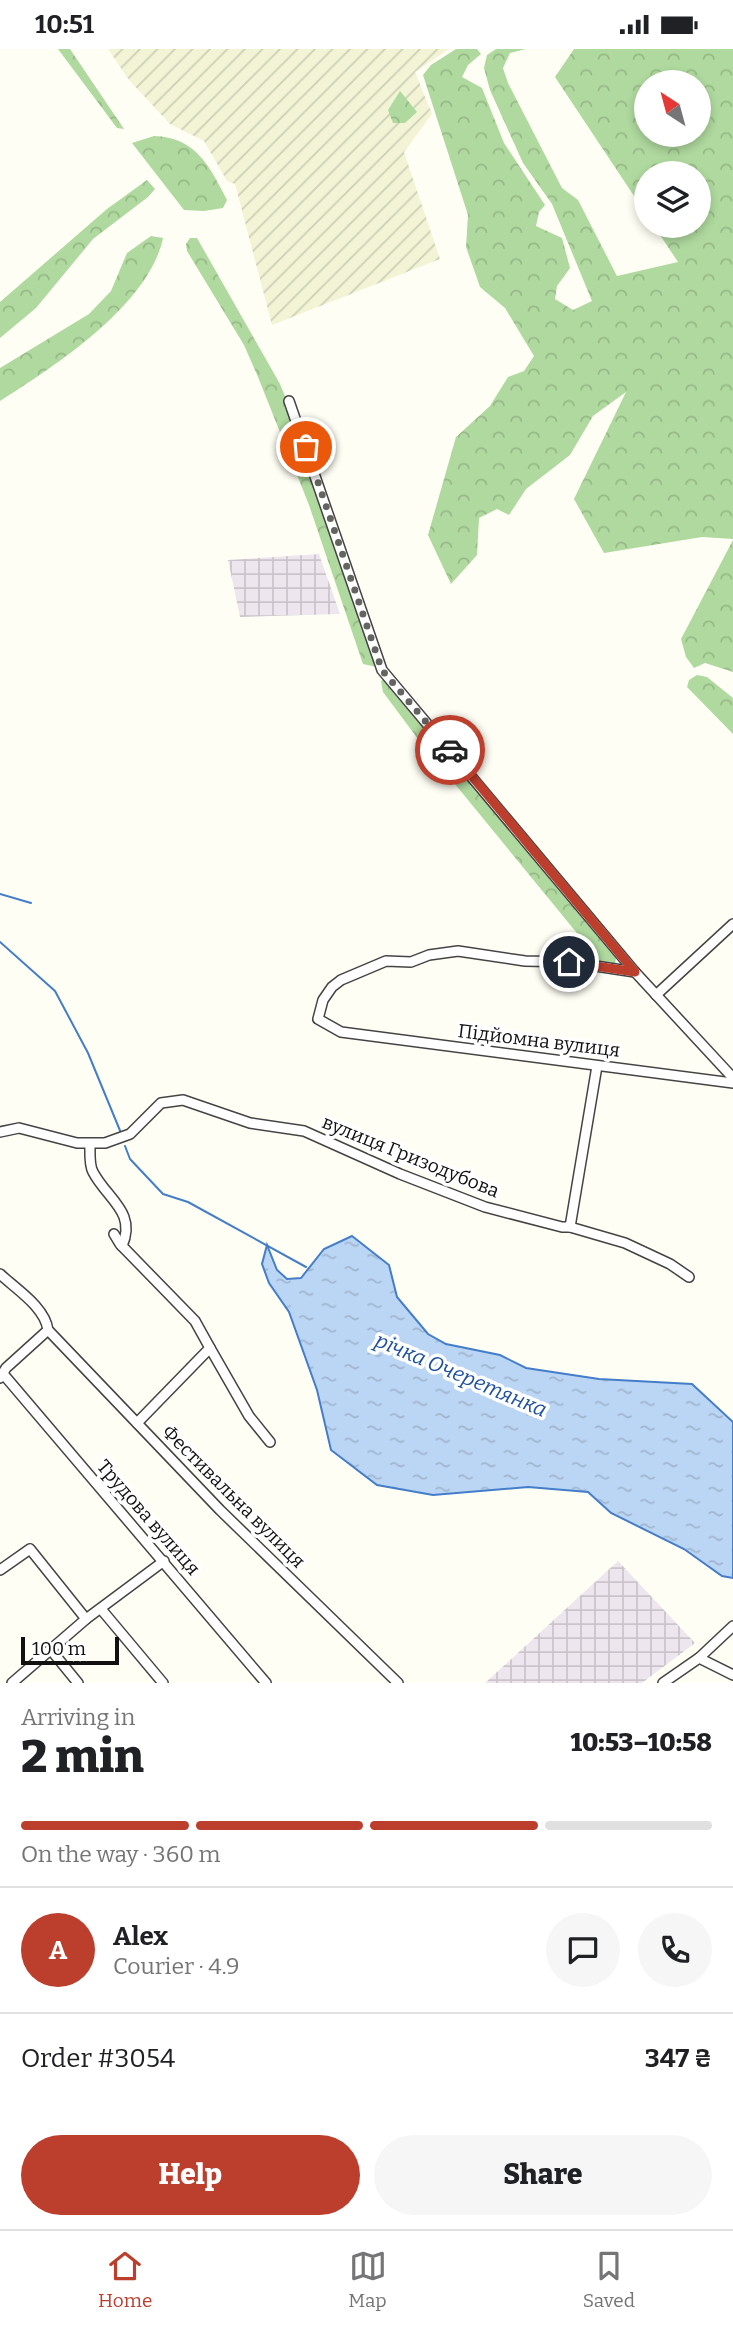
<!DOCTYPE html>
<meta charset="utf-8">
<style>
body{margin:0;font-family:Bitter,serif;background:#f6f6f6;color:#202124;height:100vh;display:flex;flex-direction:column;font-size:26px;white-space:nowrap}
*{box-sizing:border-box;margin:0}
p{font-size:23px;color:#757577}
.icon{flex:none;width:38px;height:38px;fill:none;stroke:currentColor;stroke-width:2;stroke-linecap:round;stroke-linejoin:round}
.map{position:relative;height:1634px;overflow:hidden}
.sheet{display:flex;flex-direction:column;background:#fff;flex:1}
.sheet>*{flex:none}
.needle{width:46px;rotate:324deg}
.fabs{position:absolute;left:634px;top:21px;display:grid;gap:14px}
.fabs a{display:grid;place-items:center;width:77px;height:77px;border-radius:50%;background:#fff;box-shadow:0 4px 10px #0003;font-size:35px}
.scale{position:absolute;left:21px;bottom:18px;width:98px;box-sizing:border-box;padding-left:7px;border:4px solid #111;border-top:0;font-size:19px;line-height:24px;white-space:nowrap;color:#111;-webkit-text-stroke:5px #fff;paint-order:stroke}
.pin{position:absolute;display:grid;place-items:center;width:60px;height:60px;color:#fff;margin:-30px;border:4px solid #fff;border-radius:50%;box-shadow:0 2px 7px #0007}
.courier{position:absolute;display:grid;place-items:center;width:70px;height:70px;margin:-35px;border:5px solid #bc3e2d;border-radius:50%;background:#fff;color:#222;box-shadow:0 2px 9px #0007}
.head em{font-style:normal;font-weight:800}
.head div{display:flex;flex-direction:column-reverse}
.head{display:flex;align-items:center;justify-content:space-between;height:119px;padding:0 21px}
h1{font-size:46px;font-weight:800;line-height:52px}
.bar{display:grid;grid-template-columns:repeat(4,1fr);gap:10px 7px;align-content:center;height:84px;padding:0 21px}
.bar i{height:9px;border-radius:5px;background:#e0e0e0}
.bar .selected{background:#bc3e2d}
.bar p{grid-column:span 4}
.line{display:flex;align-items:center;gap:18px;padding:0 21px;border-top:2px solid #e0e0e0}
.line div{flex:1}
.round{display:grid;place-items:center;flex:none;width:74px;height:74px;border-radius:37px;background:#f6f6f6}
.cta{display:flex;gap:14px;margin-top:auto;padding:14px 21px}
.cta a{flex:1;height:80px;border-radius:42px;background:#bc3e2d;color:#fff;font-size:28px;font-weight:800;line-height:80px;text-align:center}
.cta a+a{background:#f6f6f6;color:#202124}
.status{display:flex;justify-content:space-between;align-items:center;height:49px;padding:0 35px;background:#fff;direction:ltr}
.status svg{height:19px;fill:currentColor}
.tab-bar{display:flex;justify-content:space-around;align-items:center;height:98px;border-top:2px solid #e0e0e0;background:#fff;font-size:19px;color:#757577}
.tab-bar a{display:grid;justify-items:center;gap:4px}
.tab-bar .selected{color:#bc3e2d}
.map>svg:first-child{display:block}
.industrial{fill:url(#industrial-grid)}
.farmland{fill:url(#farmland-furrows)}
.forest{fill:url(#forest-crowns);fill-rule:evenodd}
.water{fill:url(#water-ripples);stroke:#447dc9;stroke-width:2}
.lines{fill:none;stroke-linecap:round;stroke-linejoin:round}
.stream{stroke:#447dc9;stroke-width:2}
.minor-casing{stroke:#444;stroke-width:12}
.minor{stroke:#fff;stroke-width:9}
.done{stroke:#646460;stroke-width:7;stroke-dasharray:0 12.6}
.route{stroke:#bc3e2d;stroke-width:9}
.labels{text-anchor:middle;stroke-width:7;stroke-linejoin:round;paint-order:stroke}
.street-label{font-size:19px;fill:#111;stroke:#fff}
.water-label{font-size:21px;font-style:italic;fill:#1d509f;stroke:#fff}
</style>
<div class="status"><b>10:51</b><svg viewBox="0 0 49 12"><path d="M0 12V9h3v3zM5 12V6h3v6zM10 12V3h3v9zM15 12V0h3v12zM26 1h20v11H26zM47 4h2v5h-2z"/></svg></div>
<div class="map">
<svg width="733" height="1634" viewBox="0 0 733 1634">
<defs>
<pattern id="industrial-grid" width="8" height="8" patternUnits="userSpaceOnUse" patternTransform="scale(1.75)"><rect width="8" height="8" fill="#eee6ee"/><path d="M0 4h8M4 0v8" fill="none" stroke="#cbc4cb"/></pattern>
<pattern id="farmland-furrows" width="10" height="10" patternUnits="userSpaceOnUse" patternTransform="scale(1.75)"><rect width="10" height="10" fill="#f2f4d5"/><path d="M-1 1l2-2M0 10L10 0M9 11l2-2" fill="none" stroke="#ced0b6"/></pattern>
<pattern id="forest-crowns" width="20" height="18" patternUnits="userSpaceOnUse" patternTransform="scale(1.75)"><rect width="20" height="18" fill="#afd99e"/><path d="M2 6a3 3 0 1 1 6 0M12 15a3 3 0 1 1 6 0" fill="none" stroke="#96b987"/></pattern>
<pattern id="water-ripples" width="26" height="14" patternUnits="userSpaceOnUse" patternTransform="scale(1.75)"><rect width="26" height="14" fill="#bbd5f4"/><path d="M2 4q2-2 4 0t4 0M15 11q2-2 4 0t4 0" fill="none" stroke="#a0b6d0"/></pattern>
</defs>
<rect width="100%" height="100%" fill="#fffef4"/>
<g class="industrial">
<path d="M319 505 340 565 240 568 228 511Z"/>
<path d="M618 1512 695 1594 642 1634H485Z"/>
</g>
<path class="farmland" d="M108 0H449L415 23 432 65 404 103 440 210 272 276 235 135 227 132 204 92 170 75 129 31Z"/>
<g class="forest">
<path d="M58 0H70L124 80 117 79Z"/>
<path d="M456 0H477L481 5 468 16 462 28 482 39 504 94 545 156 539 163 536 177 562 189 570 219 557 237 555 250 573 261 592 252 552 155 523 114 490 41 484 19 487 6 496 0H526L510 4 503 19 508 34 562 139 578 151 617 227 678 213 654 177H698V124H646V165L555 28 574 0H733V490L702 488 604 504 574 450 626 343 593 367 570 406 526 440 509 466 497 460 479 469 477 506 451 535 428 486 456 388 490 357 508 328 524 322 534 307 505 259 480 238 466 198 468 166 423 26 431 16ZM646 33H698V86H646Z"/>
<path d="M400 42 417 63 405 74H393L388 61Z"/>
<path d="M154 87C196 88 210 118 227 151L223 159 204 162 184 161 132 94Z"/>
<path d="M147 131 155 140 148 148 93 190 36 259 0 289V253L107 160Z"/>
<path d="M151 187 163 189C149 256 55 317 0 352V319L89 265 111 242 127 204Z"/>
<path d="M190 189H197L280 335 295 372 377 618 363 615 309 456 258 328 244 296 187 202 186 195Z"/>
<path d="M733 491V623L705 614 694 619 686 608 681 590Z"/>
<path d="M697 626 707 628 733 649V685L687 638 689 631Z"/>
<path d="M384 630 392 635 606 895 616 909 615 916 606 917 599 911 418 690 383 643 381 632Z"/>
</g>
<path class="water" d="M352 1187 389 1216 397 1248 428 1285 446 1295 500 1306 526 1319 599 1330 692 1335 733 1373V1529L722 1527 684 1500 611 1464 588 1443 528 1438 433 1446 377 1436 331 1401 317 1341 289 1263 269 1234 262 1215 267 1196 277 1221 287 1230 301 1229 324 1200Z"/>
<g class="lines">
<g class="stream">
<path d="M0 845 31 854"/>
<path d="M0 893 55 942 88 1004 121 1084"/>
<path d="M125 1097 130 1110 163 1145 188 1153 306 1218"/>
</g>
<g class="minor-casing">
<g id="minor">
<path d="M289 352 382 621 635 923 733 1029"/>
<path d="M635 923 569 913 525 912 458 902 429 906 411 913 386 912 341 931 332 938 323 951 318 970 341 983 733 1034"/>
<path d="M656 946 733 875"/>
<path d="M0 1083 19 1079 77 1094H105L130 1085 161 1054 183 1051 250 1074 304 1082 400 1125 485 1158 562 1178H570L625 1194 670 1215 689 1228"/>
<path d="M90 1095C90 1104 89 1116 93 1123 107 1150 137 1163 122 1197"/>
<path d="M570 1178 597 1017"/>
<path d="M114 1185 120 1195 195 1272 210 1299 137 1374"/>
<path d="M0 1225C16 1240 45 1258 48 1281L220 1461 398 1634"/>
<path d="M210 1299 249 1367 270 1393"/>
<path d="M4 1326 266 1634"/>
<path d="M0 1329 6 1319 48 1281"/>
<path d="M0 1521 30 1500 86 1570"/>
<path d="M101 1560 163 1634"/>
<path d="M51 1601 78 1634"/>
<path d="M699 1609 733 1626"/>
<path d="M12 1634 86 1570 164 1512"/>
<path d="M663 1634 699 1609 733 1577"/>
</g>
</g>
<use href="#minor" class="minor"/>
</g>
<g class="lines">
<path class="done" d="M306 398 382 621 450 701"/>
<path class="route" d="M450 701 635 923 569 913"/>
</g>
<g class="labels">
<g class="street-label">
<text transform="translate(539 991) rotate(7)" y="7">Підйомна вулиця</text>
<text transform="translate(411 1107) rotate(22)" y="7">вулиця Гризодубова</text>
<text transform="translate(234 1447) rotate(45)" y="7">Фестивальна вулиця</text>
<text transform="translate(149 1468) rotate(49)" y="7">Трудова вулиця</text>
</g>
<g class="water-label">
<text transform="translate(461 1326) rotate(23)" y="7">річка Очеретянка</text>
</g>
</g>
</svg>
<div class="fabs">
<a><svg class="needle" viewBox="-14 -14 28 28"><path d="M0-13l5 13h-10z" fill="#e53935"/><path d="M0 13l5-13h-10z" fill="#757577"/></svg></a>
<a><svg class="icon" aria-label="layers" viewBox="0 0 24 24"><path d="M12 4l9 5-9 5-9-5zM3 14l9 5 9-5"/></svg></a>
</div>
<div class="scale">100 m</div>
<div class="pin" style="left:306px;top:398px;background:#ea580c"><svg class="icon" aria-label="bag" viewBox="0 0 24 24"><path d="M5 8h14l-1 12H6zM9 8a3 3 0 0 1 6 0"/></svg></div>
<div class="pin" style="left:569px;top:913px;background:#1f2937"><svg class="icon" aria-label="home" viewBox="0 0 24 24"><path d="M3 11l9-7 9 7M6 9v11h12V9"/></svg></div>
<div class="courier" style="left:450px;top:701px"><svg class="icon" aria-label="car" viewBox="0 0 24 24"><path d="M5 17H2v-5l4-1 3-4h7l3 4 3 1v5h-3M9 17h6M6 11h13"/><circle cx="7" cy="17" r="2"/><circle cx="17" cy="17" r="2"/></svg></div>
</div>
<section class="sheet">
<div class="head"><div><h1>2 min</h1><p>Arriving in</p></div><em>10:53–10:58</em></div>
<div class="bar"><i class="selected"></i><i class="selected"></i><i class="selected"></i><i></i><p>On the way · 360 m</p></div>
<div class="line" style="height:126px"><b class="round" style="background:#bc3e2d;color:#fff">A</b><div><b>Alex</b><p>Courier · 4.9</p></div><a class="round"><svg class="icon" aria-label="chat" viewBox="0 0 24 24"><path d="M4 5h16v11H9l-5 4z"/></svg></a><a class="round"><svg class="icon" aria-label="phone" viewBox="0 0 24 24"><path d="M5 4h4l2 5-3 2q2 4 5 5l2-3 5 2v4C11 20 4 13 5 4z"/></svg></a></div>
<div class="line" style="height:91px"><div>Order #3054</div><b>347 ₴</b></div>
<div class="cta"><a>Help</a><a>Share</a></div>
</section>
<nav class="tab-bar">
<a class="selected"><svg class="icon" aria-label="home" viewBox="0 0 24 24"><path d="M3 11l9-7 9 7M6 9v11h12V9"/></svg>Home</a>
<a><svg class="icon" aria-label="map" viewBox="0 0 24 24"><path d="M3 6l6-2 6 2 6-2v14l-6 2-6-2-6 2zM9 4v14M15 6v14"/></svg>Map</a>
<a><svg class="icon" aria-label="saved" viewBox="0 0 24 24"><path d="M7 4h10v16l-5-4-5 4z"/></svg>Saved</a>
</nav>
